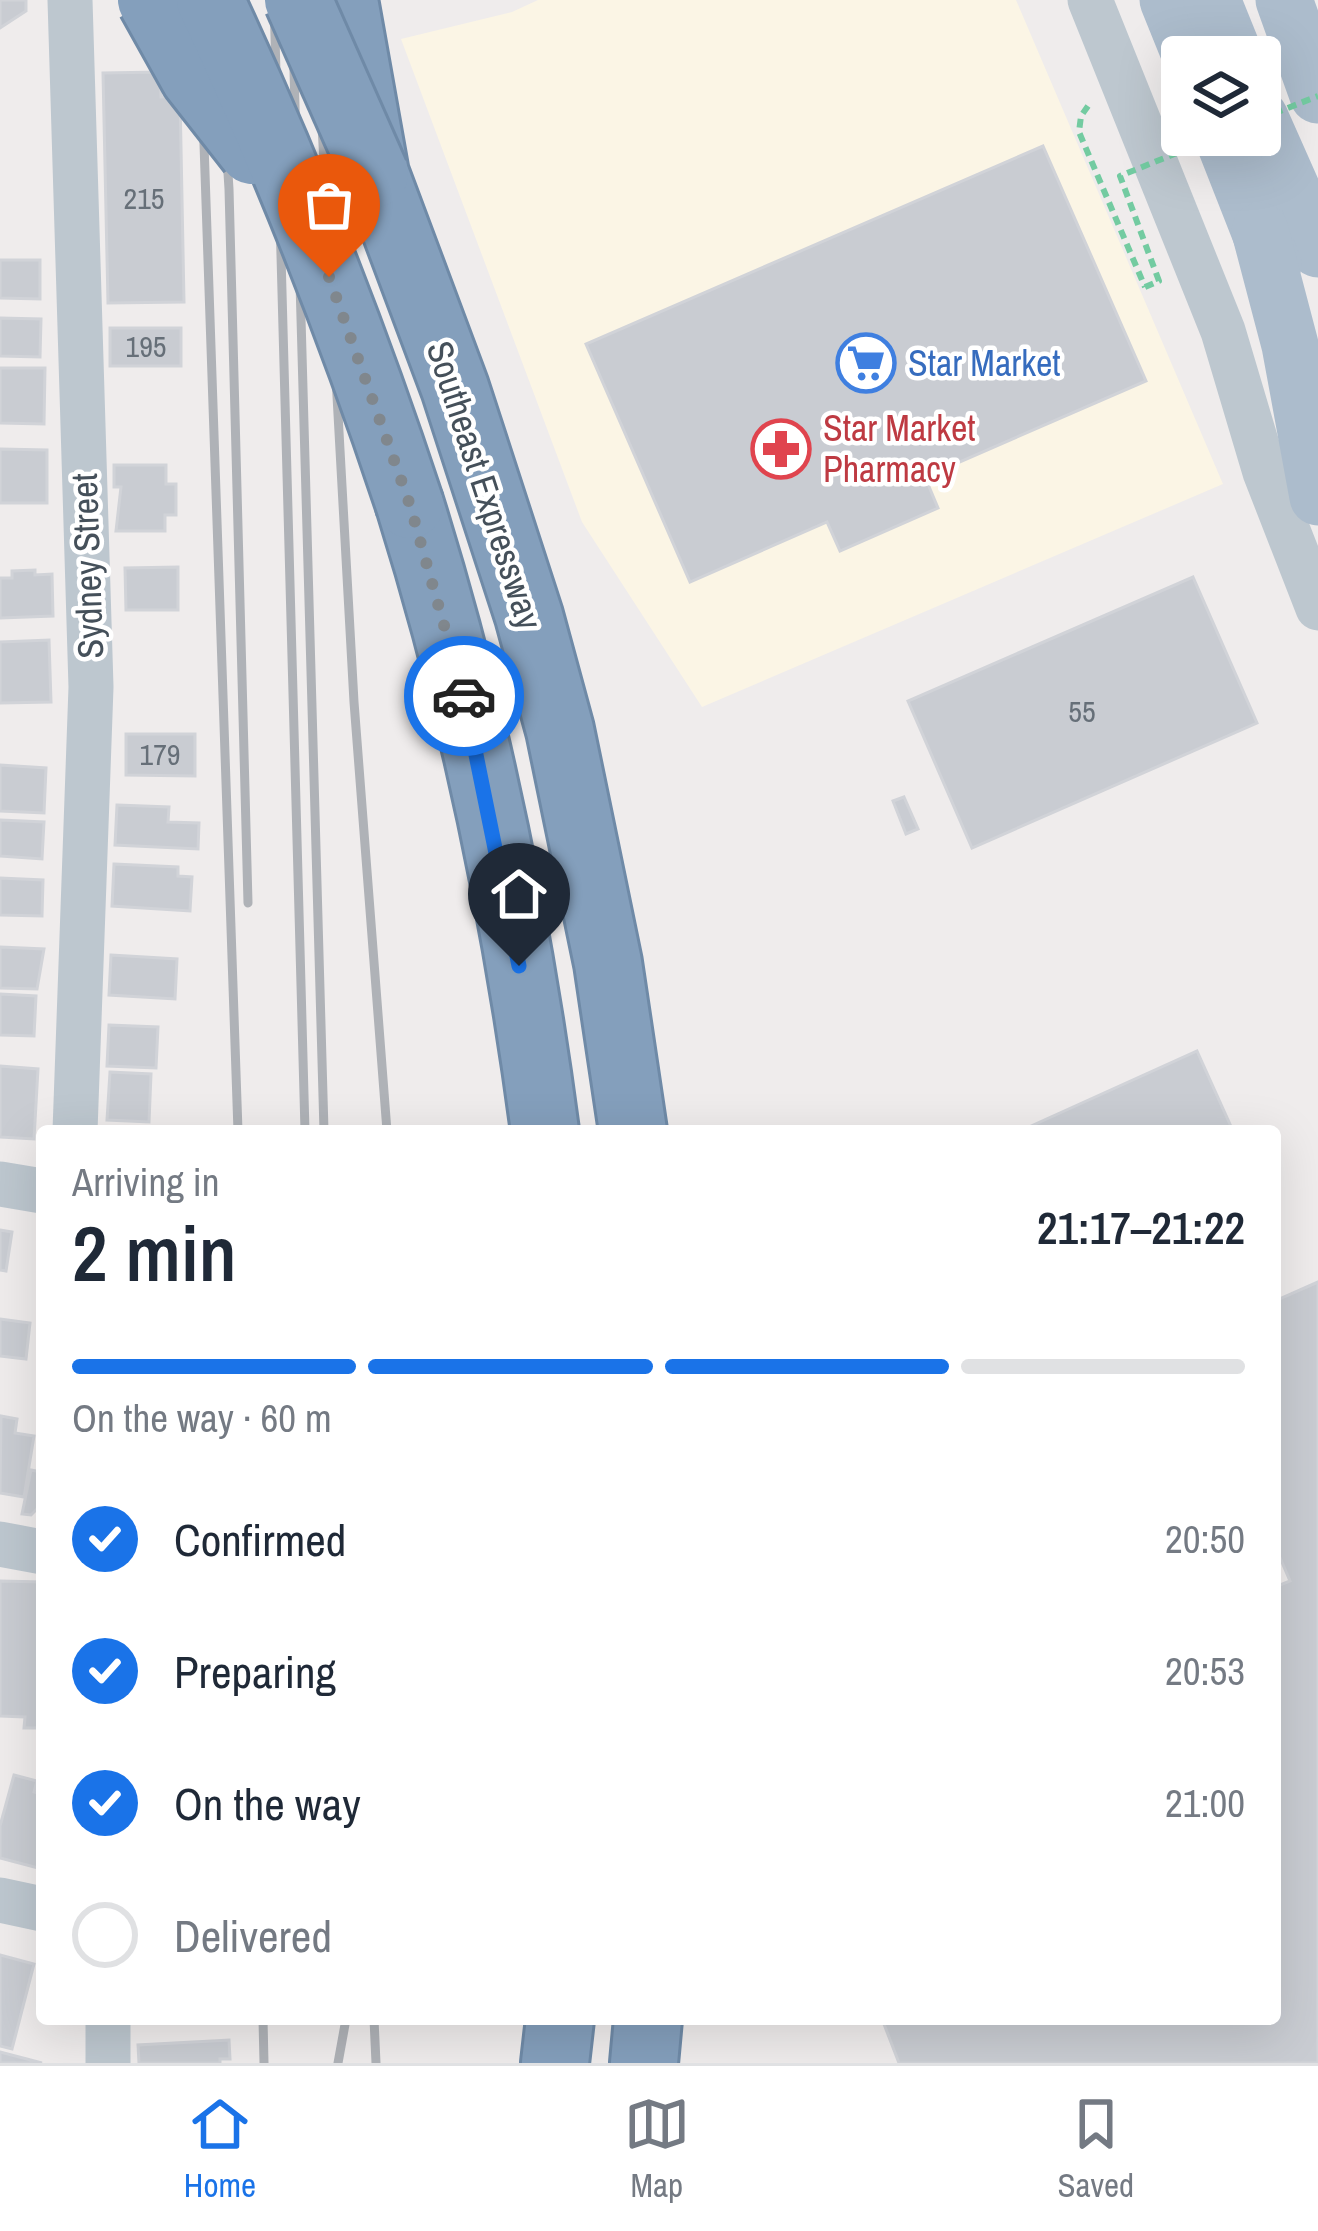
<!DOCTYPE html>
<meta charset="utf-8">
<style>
body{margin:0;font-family:"Archivo Narrow",sans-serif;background:#f2f2f3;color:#1f2937;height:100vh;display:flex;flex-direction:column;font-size:45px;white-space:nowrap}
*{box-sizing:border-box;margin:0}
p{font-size:39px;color:#747a83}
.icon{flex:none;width:66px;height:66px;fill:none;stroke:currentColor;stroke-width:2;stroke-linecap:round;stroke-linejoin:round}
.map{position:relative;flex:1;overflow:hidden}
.details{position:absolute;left:36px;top:1125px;width:1245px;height:900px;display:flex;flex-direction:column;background:#fff;border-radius:12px;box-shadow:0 12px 48px #0002}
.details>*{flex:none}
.fabs{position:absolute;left:1161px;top:36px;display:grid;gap:24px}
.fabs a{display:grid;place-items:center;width:120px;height:120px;border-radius:12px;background:#fff;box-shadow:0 12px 48px #0002;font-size:60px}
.pin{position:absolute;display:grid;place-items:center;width:102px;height:102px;color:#fff;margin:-123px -51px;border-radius:50% 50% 50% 0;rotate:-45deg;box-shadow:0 0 12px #0007}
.pin .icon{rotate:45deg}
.courier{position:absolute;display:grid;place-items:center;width:120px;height:120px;margin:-60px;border:9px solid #1a73e8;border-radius:50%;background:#fff;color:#222;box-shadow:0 3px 15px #0007}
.overview em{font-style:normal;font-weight:600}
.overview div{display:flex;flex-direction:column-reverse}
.overview{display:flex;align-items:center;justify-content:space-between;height:204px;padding:0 36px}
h1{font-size:78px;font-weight:600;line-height:90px}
.bar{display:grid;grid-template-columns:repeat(4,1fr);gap:18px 12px;align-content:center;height:144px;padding:0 36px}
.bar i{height:15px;border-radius:9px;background:#e0e1e3}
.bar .on{background:#1a73e8}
.bar p{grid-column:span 4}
ol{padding:0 36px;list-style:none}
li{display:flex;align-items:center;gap:36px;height:132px}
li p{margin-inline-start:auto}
li .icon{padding:12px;border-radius:50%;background:#1a73e8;color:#fff;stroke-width:4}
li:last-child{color:#747a83}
li i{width:66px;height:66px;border:6px solid #e0e1e3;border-radius:50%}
.tab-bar{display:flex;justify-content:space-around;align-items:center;height:168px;border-top:3px solid #e0e1e3;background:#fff;font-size:33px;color:#747a83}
.tab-bar a{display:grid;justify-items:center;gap:6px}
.tab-bar .on{color:#1a73e8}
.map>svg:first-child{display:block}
.commercial{fill:#fbf5e5}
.building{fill:#c9ccd2;stroke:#d1d3d8;stroke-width:3}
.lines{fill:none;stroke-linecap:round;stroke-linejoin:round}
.highway-casing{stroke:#6f8aa7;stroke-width:72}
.path{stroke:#73cba1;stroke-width:6;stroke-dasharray:9 6;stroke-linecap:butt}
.minor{stroke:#bdc7cf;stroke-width:45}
.major{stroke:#acbccc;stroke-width:57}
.highway{stroke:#849fbc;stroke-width:66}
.rail{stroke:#afb2b7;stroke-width:9}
.highway-bridge-casing{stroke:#6f8aa7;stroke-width:72;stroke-linecap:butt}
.path-bridge{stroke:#73cba1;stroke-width:6;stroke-dasharray:9 6;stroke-linecap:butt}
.highway-bridge{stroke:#849fbc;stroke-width:66}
.done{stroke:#80878d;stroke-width:12;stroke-dasharray:0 21.6}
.route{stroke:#1a73e8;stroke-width:15}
.labels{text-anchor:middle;stroke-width:9;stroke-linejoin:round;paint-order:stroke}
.number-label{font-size:30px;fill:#666f78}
.shop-label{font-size:36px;fill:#366cbe;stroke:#fff;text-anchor:start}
.health-label{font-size:36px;fill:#be3a42;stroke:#fff;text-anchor:start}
.street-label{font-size:36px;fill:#45505a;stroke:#fff}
</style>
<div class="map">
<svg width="1318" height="2063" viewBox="0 0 1318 2063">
<rect width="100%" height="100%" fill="#efecec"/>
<path class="commercial" d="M538 0H1016L1223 484 702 707 582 522 401 39 512 12Z"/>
<g class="building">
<path d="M0 0H26V11L0 28Z"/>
<path d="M160 72 161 97 180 96 184 302 108 303 103 73Z"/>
<path d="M1043 146 1146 381 925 477 938 508 840 551 827 522 690 582 586 344Z"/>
<path d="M0 260H40V299L0 298Z"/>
<path d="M0 318 41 319 40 357 0 356Z"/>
<rect x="110" y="328" width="71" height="38"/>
<path d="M0 368H45L44 424 0 423Z"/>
<path d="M0 449 47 450V503H0Z"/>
<path d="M114 465H166V484H176V515H165V531H116L121 487H114Z"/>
<path d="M178 567V610H126L125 568Z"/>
<path d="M35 570V575L52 574 53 616 0 618V578H12V571Z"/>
<path d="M1193 577 1257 723 972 848 908 701Z"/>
<path d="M49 640 51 702 0 703V642Z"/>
<path d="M126 734H195V776L126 775Z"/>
<path d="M0 765 46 768 44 813 0 811Z"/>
<path d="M904 797 918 829 906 834 893 801Z"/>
<path d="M117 805 169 807 168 822 199 823 198 849 115 845Z"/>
<path d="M0 820 44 822 42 859 0 856Z"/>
<path d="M114 864 178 867V876L192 877 190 911 112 906Z"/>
<path d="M0 878 43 880 42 916 0 915Z"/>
<path d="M0 947 44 949 37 989 0 988Z"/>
<path d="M111 955 177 959 175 999 109 995Z"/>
<path d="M0 994 36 996 34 1036 0 1035Z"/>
<path d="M109 1025 158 1027 156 1068 107 1066Z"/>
<path d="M1197 1051 1233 1131H1020Z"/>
<path d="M0 1066 38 1069 34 1139 0 1137Z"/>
<path d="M110 1072 151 1074 149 1122 107 1120Z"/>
<path d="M0 1230 12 1232 6 1271 0 1270Z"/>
<path d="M1318 1282V2063H899L882 2019H1275V1587L1290 1581 1275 1546V1301Z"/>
<path d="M0 1319 30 1323 26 1359 0 1356Z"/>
<path d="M1 1416 17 1419 15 1433 34 1436 24 1497 0 1493Z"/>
<path d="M31 1470 42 1472V1504L31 1515 22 1514Z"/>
<path d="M0 1581 42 1582V1728H24L25 1717 0 1716Z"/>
<path d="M14 1775 37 1781 34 1792 42 1794V1869L0 1858V1826Z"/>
<path d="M0 1955 34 1964 12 2049 0 2046Z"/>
<path d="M229 2040 230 2059H220V2063H139L138 2045Z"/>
<path d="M0 2052 42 2063H0Z"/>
</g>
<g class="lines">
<g class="highway-casing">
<g id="highway">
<path d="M344 0 375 174 455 388 529 616 560 730 608 963 633 1131"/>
<path d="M410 505C474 709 517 919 545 1131"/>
<path d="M555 2063 560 2019"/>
<path d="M644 2063 648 2019"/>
</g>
</g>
<path class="path" d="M1088 106 1081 116 1079 132 1145 287"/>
<g class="minor">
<path d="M70 0 91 687 75 1131"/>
<path d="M1090 0 1223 331 1265 472 1318 608"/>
<path d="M0 1184 42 1191"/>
<path d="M0 1544 42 1552"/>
<path d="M0 1900 42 1909"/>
<path d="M108 2019V2063"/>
</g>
<g class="major">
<path d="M1168 0 1191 57"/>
<path d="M1212 0 1235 57"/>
<path d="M1284 0 1318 95"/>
<path d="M1260 118 1318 249"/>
<path d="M1222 135 1273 265"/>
<path d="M1260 231 1290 345 1318 497"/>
</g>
<use href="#highway" class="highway"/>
<g class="rail">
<path d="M196 0 204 144 238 1131"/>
<path d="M217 0 229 189 248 903"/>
<path d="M274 0 305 1131"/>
<path d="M292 0 324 1131"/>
<path d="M315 0 354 702 387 1131"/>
<path d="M263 2019 264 2063"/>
<path d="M374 2019 376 2063"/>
<path d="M338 2063 346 2019"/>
</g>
<g class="highway-bridge-casing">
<g id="highway-bridge">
<path d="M151 0 194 77 252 151"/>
<path d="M210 0C287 165 353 332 410 505"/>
<path d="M298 0 375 174"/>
</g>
</g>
<g class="path-bridge">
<path d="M1260 119 1318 96"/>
<path d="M1145 287 1159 281 1120 176 1221 135"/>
</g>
<use href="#highway-bridge" class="highway-bridge"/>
</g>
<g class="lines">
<path class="done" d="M329 277 410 505 464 696"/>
<path class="route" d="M464 696 519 966"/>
</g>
<defs>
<g id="supermarket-ring" transform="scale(3)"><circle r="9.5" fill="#fff" stroke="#3f7fe0" stroke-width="1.5"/><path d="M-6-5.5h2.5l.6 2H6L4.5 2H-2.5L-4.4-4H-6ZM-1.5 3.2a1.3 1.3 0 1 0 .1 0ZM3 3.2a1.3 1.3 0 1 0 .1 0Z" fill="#3f7fe0"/></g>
<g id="pharmacy-ring" transform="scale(3)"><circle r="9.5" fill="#fff" stroke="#e0444e" stroke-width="1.5"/><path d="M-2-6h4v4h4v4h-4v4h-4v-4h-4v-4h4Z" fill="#e0444e"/></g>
</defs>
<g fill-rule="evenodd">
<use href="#supermarket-ring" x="866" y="363"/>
<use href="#pharmacy-ring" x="781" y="449"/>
</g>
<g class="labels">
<g class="number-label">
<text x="144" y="209">215</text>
<text x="146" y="357">195</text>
<text x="1082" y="722">55</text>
<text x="160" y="765">179</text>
</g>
<g class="shop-label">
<text x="908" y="376">Star Market</text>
</g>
<g class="health-label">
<text x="823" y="441">Star Market<tspan x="823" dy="41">Pharmacy</tspan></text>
</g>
<g class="street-label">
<text transform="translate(485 485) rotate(72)" y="13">Southeast Expressway</text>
<text transform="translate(87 566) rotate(-92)" y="13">Sydney Street</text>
</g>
</g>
</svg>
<div class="fabs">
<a><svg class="icon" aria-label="layers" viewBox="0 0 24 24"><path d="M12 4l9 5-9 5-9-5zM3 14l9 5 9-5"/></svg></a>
</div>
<div class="pin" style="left:329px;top:277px;background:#ea580c"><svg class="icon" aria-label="bag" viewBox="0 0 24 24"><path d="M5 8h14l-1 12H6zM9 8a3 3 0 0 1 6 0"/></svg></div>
<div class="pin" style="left:519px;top:966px;background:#1f2937"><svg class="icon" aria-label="home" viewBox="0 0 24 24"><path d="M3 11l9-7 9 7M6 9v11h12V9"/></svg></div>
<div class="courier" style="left:464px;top:696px"><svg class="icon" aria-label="car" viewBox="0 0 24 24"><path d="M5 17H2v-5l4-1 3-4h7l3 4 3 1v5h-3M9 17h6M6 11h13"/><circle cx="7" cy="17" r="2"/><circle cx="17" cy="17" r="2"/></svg></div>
<section class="details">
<div class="overview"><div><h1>2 min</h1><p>Arriving in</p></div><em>21:17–21:22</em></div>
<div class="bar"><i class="on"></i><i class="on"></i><i class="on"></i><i></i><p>On the way · 60 m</p></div>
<ol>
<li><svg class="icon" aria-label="check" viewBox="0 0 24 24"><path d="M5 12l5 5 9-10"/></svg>Confirmed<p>20:50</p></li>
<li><svg class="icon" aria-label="check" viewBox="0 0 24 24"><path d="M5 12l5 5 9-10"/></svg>Preparing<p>20:53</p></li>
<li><svg class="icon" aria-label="check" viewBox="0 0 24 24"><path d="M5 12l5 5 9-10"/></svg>On the way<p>21:00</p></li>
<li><i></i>Delivered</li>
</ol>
</section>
</div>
<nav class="tab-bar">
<a class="on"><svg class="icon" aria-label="home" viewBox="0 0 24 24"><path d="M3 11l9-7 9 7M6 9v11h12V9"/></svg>Home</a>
<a><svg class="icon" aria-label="map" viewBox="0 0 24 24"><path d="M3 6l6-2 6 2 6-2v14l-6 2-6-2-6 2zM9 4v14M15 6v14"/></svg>Map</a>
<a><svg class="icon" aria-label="saved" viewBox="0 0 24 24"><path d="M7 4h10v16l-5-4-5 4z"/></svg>Saved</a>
</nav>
